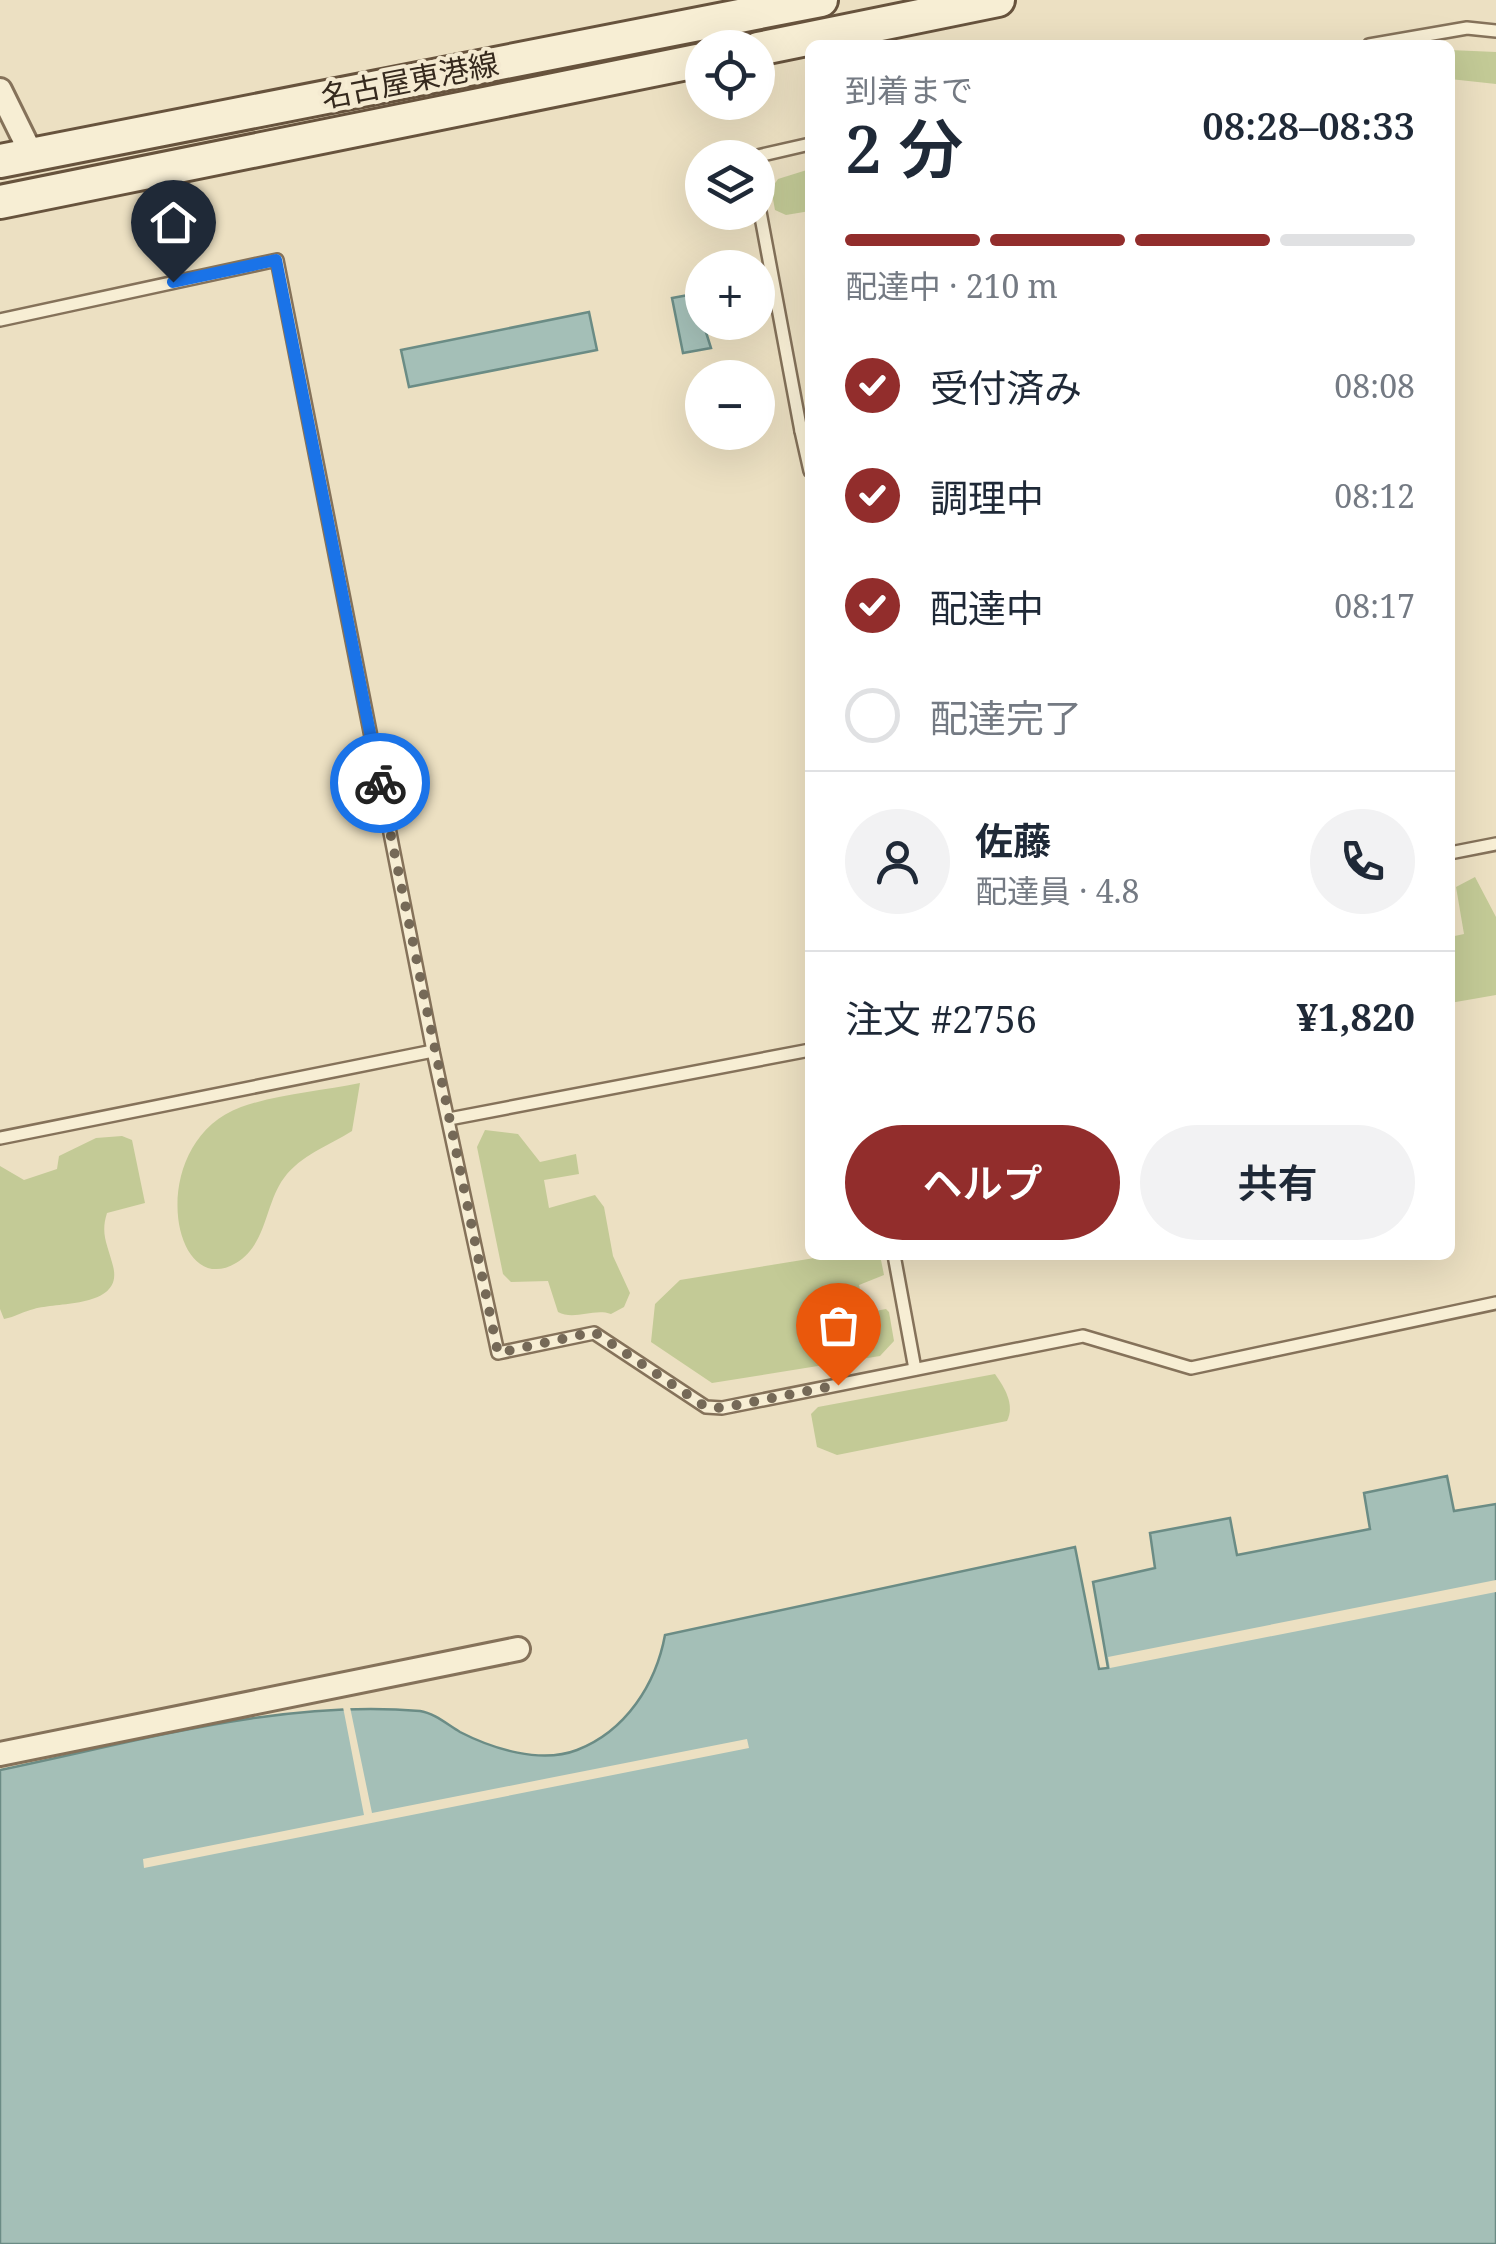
<!DOCTYPE html>
<html lang="ja">
<meta charset="utf-8">
<style>
body{margin:0;font-family:"Noto Serif","Noto Sans JP",serif;background:#f2f2f3;color:#1f2937;height:100vh;display:flex;flex-direction:column;font-size:38px;white-space:nowrap}
*{box-sizing:border-box;margin:0}
p{font-size:32px;color:#747a83}
.icon{flex:none;width:55px;height:55px;fill:none;stroke:currentColor;stroke-width:2;stroke-linecap:round;stroke-linejoin:round}
.map{position:relative;flex:1;overflow:hidden}
.panel{position:absolute;left:805px;top:40px;width:650px;height:1220px;display:flex;flex-direction:column;background:#fff;border-radius:15px;box-shadow:0 10px 40px #0002}
.panel>*{flex:none}
.controls{position:absolute;left:685px;top:30px;display:grid;gap:20px}
.controls a{display:grid;place-items:center;width:90px;height:90px;border-radius:50%;background:#fff;box-shadow:0 10px 40px #0002;font-size:50px}
.pin{position:absolute;display:grid;place-items:center;width:85px;height:85px;color:#fff;margin:-102px -42px;border-radius:50% 50% 50% 0;rotate:-45deg;box-shadow:0 0 10px #0007}
.pin .icon{rotate:45deg}
.courier{position:absolute;display:grid;place-items:center;width:100px;height:100px;margin:-50px;border:8px solid #1a73e8;border-radius:50%;background:#fff;color:#222;box-shadow:0 2px 12px #0007}
.head em{font-style:normal;font-weight:600}
.head div{display:flex;flex-direction:column-reverse}
.head{display:flex;align-items:center;justify-content:space-between;height:170px;padding:0 40px}
h1{font-size:65px;font-weight:600;line-height:75px}
.bar{display:grid;grid-template-columns:repeat(4,1fr);gap:15px 10px;align-content:center;height:120px;padding:0 40px}
.bar i{height:12px;border-radius:8px;background:#e0e1e3}
.bar .active{background:#922d2c}
.bar p{grid-column:span 4}
.line{display:flex;align-items:center;gap:25px;padding:0 40px;border-top:2px solid #e0e1e3}
.line div{flex:1}
.round{display:grid;place-items:center;flex:none;width:105px;height:105px;border-radius:52px;background:#f2f2f3}
ol{padding:0 40px;list-style:none}
li{display:flex;align-items:center;gap:30px;height:110px}
li p{margin-inline-start:auto}
li .icon{padding:10px;border-radius:50%;background:#922d2c;color:#fff;stroke-width:4}
li:last-child{color:#747a83}
li i{width:55px;height:55px;border:5px solid #e0e1e3;border-radius:50%}
.primary-button{display:flex;gap:20px;margin-top:auto;padding:20px 40px}
.primary-button a{flex:1;height:115px;border-radius:60px;background:#922d2c;color:#fff;font-size:40px;font-weight:600;line-height:115px;text-align:center}
.primary-button a+a{background:#f2f2f3;color:#1f2937}
.map>svg:first-child{display:block}
.green{fill:#c3ca96}
.water{fill:#a4bfb7;stroke:#6b8c85;stroke-width:2.5}
.pier{fill:#ece0c2}
.lines{fill:none;stroke-linecap:round;stroke-linejoin:round}
.lane-casing{stroke:#85725a;stroke-width:16}
.street-casing{stroke:#85725a;stroke-width:28}
.secondary-casing{stroke:#67533d;stroke-width:38}
.lane{stroke:#f7eed4;stroke-width:11}
.street{stroke:#f7eed4;stroke-width:22}
.secondary{stroke:#f7eed4;stroke-width:32}
.done{stroke:#756957;stroke-width:10;stroke-dasharray:0 18}
.route{stroke:#1a73e8;stroke-width:12}
.labels{text-anchor:middle;stroke-width:8;stroke-linejoin:round;paint-order:stroke}
.street-label{font-size:30px;fill:#35291d;stroke:#f4ead1}
</style>
<div class="map">
<svg width="1496" height="2244" viewBox="0 0 1496 2244">
<rect width="100%" height="100%" fill="#ece0c2"/>
<g class="green">
<path d="M1450 50 1496 52V84L1450 79Z"/>
<path d="M810 169V211L786 215 775 210 771 189 778 179Z"/>
<path d="M1475 877 1496 917V995L1450 1003V937L1464 934 1456 887Z"/>
<path d="M360 1083 352 1131C328 1146 301 1155 284 1178 265 1203 267 1245 236 1263 171 1302 144 1143 241 1107 278 1094 322 1091 360 1083Z"/>
<path d="M485 1130 518 1134 540 1162 576 1154 579 1174 544 1180 549 1208 595 1195 604 1207 613 1256 630 1293 624 1307 611 1314C593 1308 574 1321 558 1312L548 1281 511 1282 503 1274 477 1147Z"/>
<path d="M122 1136 132 1140 145 1203 107 1213C100 1235 108 1245 113 1266 124 1308 59 1302 34 1309 24 1311 15 1317 4 1319L0 1309V1166L24 1180 57 1169 59 1156 96 1138Z"/>
<path d="M833 1255H880L884 1275 859 1285 865 1313 886 1309 889 1312 894 1341 880 1356 712 1383 651 1342 655 1304 680 1280Z"/>
<path d="M995 1374C1005 1388 1015 1405 1007 1421L837 1455 817 1447 811 1414 818 1407Z"/>
</g>
<g class="water">
<path d="M694 294 711 348 683 353 672 298Z"/>
<path d="M589 312 597 350 409 387 401 350Z"/>
<path d="M1447 1476 1454 1511 1496 1504V2244H0V1770C137 1742 279 1699 420 1711 434 1713 448 1725 460 1732 493 1749 541 1764 577 1750 626 1731 656 1684 665 1635L1075 1547 1099 1669 1108 1668 1093 1582 1155 1568 1150 1533 1230 1518 1237 1555 1370 1529 1364 1493Z"/>
</g>
<g class="pier">
<path d="M1496 1580V1592L1110 1668 1108 1657Z"/>
<path d="M343 1707H350L372 1813 747 1739 749 1748 144 1868 143 1859 364 1815Z"/>
</g>
<g class="lines">
<g class="lane-casing">
<g id="lane">
<path d="M1369 45 1467 28 1496 31"/>
<path d="M749 158 810 144"/>
<path d="M758 201 801 431"/>
<path d="M0 320 277 260 433 1051 498 1353 594 1333 706 1407 722 1408 1083 1336 1191 1368 1496 1303"/>
<path d="M810 429 801 431 810 471"/>
<path d="M1450 853 1496 844"/>
<path d="M449 1119 810 1050"/>
<path d="M0 1138 433 1051"/>
<path d="M894 1255 915 1369"/>
</g>
</g>
<g class="street-casing">
<g id="street">
<path d="M0 90 32 155"/>
<path d="M0 1754 518 1649"/>
</g>
</g>
<g class="secondary-casing">
<g id="secondary">
<path d="M758 49 998 0"/>
<path d="M0 161 821 0"/>
<path d="M0 202 702 60"/>
</g>
</g>
<use href="#lane" class="lane"/>
<use href="#street" class="street"/>
<use href="#secondary" class="secondary"/>
</g>
<g class="lines">
<path class="done" d="M380 783 498 1353 594 1332 706 1407 722 1408 838 1385"/>
<path class="route" d="M173 282 276 260 380 783"/>
</g>
<g class="labels">
<g class="street-label">
<text transform="translate(410 81) rotate(-11)" y="10">名古屋東港線</text>
</g>
</g>
</svg>
<div class="controls">
<a><svg class="icon" aria-label="locate" viewBox="0 0 24 24"><circle cx="12" cy="12" r="6"/><path d="M12 2v4M12 18v4M2 12h4M18 12h4"/></svg></a>
<a><svg class="icon" aria-label="layers" viewBox="0 0 24 24"><path d="M12 4l9 5-9 5-9-5zM3 14l9 5 9-5"/></svg></a>
<a>+</a>
<a>−</a>
</div>
<div class="pin" style="left:838px;top:1385px;background:#ea580c"><svg class="icon" aria-label="bag" viewBox="0 0 24 24"><path d="M5 8h14l-1 12H6zM9 8a3 3 0 0 1 6 0"/></svg></div>
<div class="pin" style="left:173px;top:282px;background:#1f2937"><svg class="icon" aria-label="home" viewBox="0 0 24 24"><path d="M3 11l9-7 9 7M6 9v11h12V9"/></svg></div>
<div class="courier" style="left:380px;top:783px"><svg class="icon" aria-label="bike" viewBox="0 0 24 24"><circle cx="6" cy="16" r="4"/><circle cx="18" cy="16" r="4"/><path d="M6 16l4-8h5l3 8M10 8l3 8H6M13 5h3"/></svg></div>
<section class="panel">
<div class="head"><div><h1>2 分</h1><p>到着まで</p></div><em>08:28–08:33</em></div>
<div class="bar"><i class="active"></i><i class="active"></i><i class="active"></i><i></i><p>配達中 · 210 m</p></div>
<ol>
<li><svg class="icon" aria-label="check" viewBox="0 0 24 24"><path d="M5 12l5 5 9-10"/></svg>受付済み<p>08:08</p></li>
<li><svg class="icon" aria-label="check" viewBox="0 0 24 24"><path d="M5 12l5 5 9-10"/></svg>調理中<p>08:12</p></li>
<li><svg class="icon" aria-label="check" viewBox="0 0 24 24"><path d="M5 12l5 5 9-10"/></svg>配達中<p>08:17</p></li>
<li><i></i>配達完了</li>
</ol>
<div class="line" style="height:180px"><a class="round"><svg class="icon" aria-label="person" viewBox="0 0 24 24"><circle cx="12" cy="8" r="4"/><path d="M4 21q1-7 8-7t8 7"/></svg></a><div><b>佐藤</b><p>配達員 · 4.8</p></div><a class="round"><svg class="icon" aria-label="phone" viewBox="0 0 24 24"><path d="M5 4h4l2 5-3 2q2 4 5 5l2-3 5 2v4C11 20 4 13 5 4z"/></svg></a></div>
<div class="line" style="height:130px"><div>注文 #2756</div><b>¥1,820</b></div>
<div class="primary-button"><a>ヘルプ</a><a>共有</a></div>
</section>
</div>
